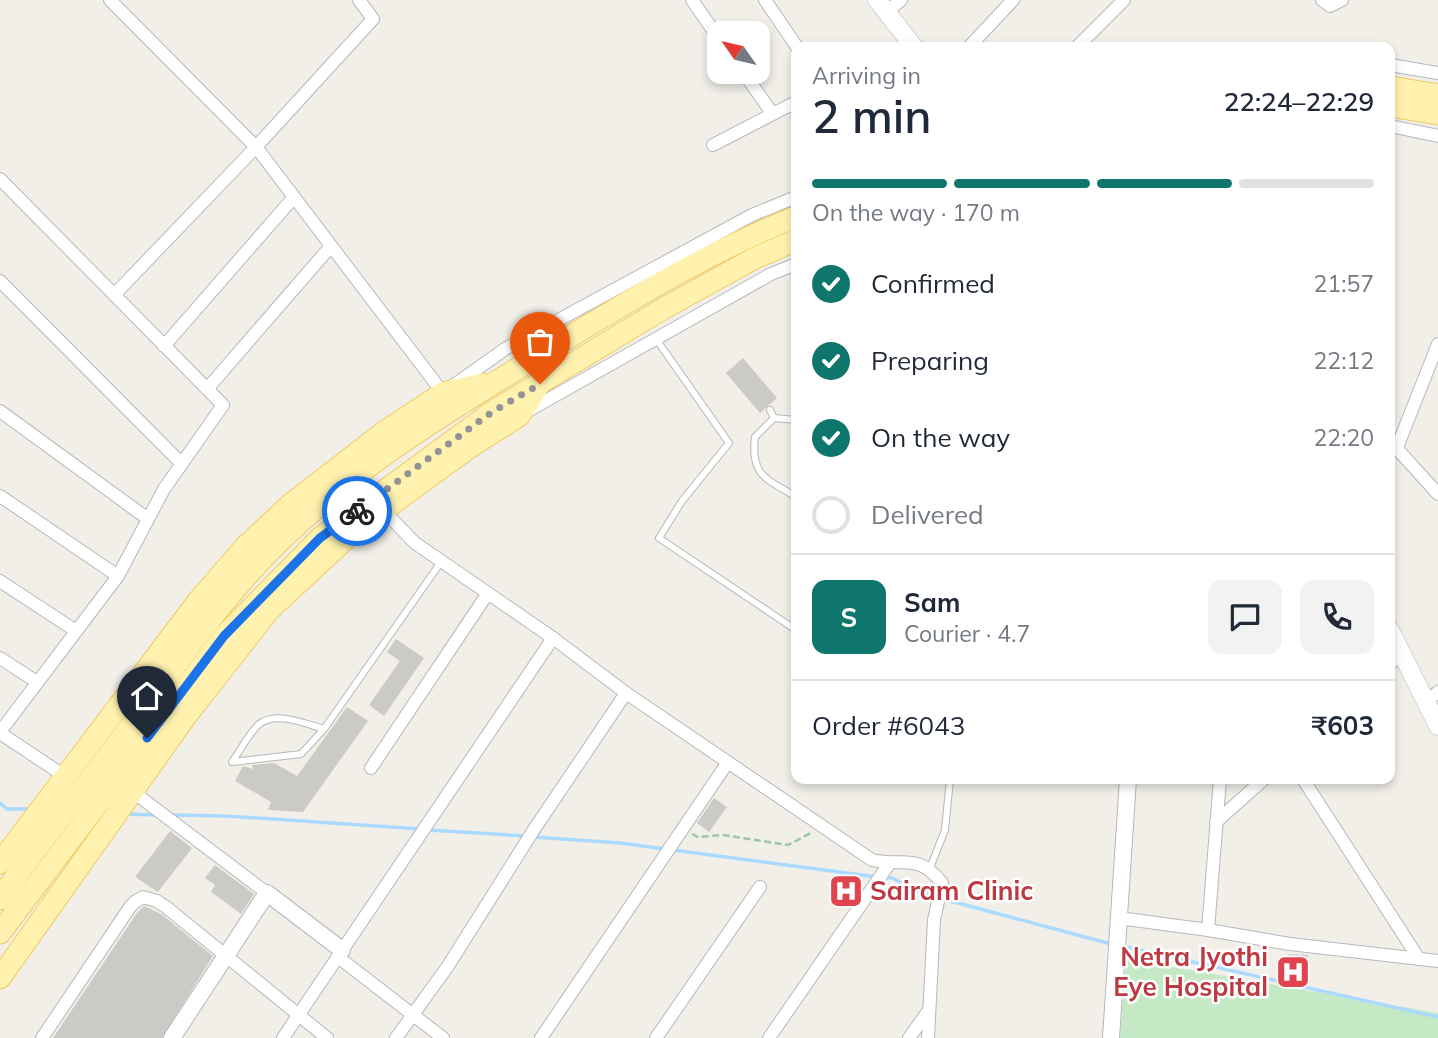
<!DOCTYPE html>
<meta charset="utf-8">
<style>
body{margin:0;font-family:Mulish,sans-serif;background:#f2f2f3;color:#1f2937;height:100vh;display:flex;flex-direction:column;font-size:26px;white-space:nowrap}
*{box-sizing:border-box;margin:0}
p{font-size:23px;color:#747a83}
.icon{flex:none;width:38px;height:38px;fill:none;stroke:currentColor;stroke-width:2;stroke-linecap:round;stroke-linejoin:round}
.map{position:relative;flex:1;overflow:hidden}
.drawer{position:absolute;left:791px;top:42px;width:604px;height:742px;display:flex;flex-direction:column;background:#fff;border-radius:14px;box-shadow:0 4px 10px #0003}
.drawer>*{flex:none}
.needle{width:46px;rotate:304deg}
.tools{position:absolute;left:707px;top:21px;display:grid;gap:14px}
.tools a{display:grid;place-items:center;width:63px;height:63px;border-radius:14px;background:#fff;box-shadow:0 4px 10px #0003;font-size:35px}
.pin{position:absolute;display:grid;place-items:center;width:60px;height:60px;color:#fff;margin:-72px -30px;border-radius:50% 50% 50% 0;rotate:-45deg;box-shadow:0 0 7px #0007}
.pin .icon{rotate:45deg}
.courier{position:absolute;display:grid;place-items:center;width:70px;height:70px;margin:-35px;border:5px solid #1a73e8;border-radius:50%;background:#fff;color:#222;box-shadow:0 2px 9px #0007}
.overview em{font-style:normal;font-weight:600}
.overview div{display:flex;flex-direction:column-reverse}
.overview{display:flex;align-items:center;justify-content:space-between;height:119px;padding:0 21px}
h1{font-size:46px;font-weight:600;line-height:52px}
.bar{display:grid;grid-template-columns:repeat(4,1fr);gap:10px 7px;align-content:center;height:84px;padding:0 21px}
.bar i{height:9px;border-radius:5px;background:#e0e1e3}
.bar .current{background:#0f766e}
.bar p{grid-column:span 4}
.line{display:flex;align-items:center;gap:18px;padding:0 21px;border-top:2px solid #e0e1e3}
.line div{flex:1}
.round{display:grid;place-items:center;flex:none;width:74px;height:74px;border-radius:14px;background:#f2f2f3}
ol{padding:0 21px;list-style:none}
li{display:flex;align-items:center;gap:21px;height:77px}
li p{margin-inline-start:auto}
li .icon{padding:7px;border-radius:50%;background:#0f766e;color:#fff;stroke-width:4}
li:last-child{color:#747a83}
li i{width:38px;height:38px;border:4px solid #e0e1e3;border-radius:50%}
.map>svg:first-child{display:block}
.green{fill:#c5e8c5}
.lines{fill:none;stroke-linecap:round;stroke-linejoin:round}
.stream{stroke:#aadaff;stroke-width:3.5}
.building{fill:#cccac5}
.service-casing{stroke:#b5b8bc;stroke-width:8}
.minor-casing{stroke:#b5b8bc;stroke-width:14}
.tertiary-casing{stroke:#b5b8bc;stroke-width:18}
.secondary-casing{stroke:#b6babf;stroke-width:19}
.primary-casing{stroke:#f2c960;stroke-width:23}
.path{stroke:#9cc7a9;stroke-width:2.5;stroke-dasharray:7 3.5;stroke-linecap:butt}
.service{stroke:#fff;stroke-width:6}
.minor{stroke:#fff;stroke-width:12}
.tertiary{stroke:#fff;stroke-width:16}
.secondary{stroke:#fff;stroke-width:18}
.primary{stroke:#fff2af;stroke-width:21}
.done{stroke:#929495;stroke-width:7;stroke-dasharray:0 12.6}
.route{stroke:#1a73e8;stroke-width:9}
.labels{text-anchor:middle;stroke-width:5;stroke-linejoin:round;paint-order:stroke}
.health-label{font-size:26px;font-weight:bold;fill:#be3a42;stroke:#fff;text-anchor:start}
</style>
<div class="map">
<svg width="1438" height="1038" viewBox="0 0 1438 1038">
<rect width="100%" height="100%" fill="#f1efe8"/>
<path class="green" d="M1126 959 1438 1013V1038H1120Z"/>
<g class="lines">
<g class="stream">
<path d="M0 803 7 809H28"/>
<path d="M125 814 156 815"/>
<path d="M171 815 226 816 421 829"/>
<path d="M429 830 526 836"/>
<path d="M534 837 620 843 665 849"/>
<path d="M673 850 877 877"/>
<path d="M885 877 892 878 919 892 936 897"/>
<path d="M943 899 1111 944"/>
<path d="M1122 946 1438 1017"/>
</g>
</g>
<g class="building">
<path d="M743 358 777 398 760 413 726 373Z"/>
<path d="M396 639 424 658 384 716 369 705 400 661 387 652Z"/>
<path d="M347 707 368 721 303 812 268 810 271 802 235 781 243 766 253 769 252 765 274 763 297 776Z"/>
<path d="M714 798 727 807 709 832 697 823Z"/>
<path d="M170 831 192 848 158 892 135 877Z"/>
<path d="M215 865 254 894 241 914 211 892 215 885 205 878Z"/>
<path d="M841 879 858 890 849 903 832 892Z"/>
<path d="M144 906 161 914 213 956 162 1038H53L137 913Z"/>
<path d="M1288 954 1308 955 1306 983 1286 981Z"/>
</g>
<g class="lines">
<g class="service-casing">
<g id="service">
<path d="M656 339 729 443 682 501 659 538 796 630"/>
<path d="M770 410 774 418 755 437C750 477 768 479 796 497"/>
<path d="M774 418 796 420"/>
<path d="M324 729 301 754 232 762C240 751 248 735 258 725 275 710 306 724 324 729L441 562"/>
<path d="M930 868 945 830 950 779"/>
</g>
</g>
<g class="minor-casing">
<g id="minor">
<path d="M110 0 256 147 373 19 359 0"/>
<path d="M692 0 719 39"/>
<path d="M765 0 797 47"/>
<path d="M1322 0 1330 6 1342 0"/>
<path d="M886 12 901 0"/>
<path d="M969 47 1013 0"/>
<path d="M1077 47 1124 0"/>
<path d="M1390 65 1438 73"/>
<path d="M743 72 772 113"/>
<path d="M1390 126 1438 136"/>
<path d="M713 145 796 102"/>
<path d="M0 179 223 405 164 489 118 576 0 732"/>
<path d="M0 281 182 464"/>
<path d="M114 295 256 147 443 393 505 349 752 215 796 197"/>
<path d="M164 346 294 197"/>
<path d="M207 389 331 246"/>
<path d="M0 411 148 519"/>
<path d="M526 412 771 274 796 264"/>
<path d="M1390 441 1438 494"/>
<path d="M1396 450 1438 344"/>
<path d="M0 496 118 576"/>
<path d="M383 510 415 543 553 638 626 693 872 860C905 867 917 852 942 883L934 920 928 1038"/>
<path d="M0 581 76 631"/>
<path d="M0 658 37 682"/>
<path d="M1390 664 1401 653"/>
<path d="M1426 702 1438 692"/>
<path d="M0 733 66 777"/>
<path d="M371 768 488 593"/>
<path d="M1220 779 1208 930 1290 944 1438 961"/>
<path d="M1303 779 1419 959"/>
<path d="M132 791 267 893"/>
<path d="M1216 822 1264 779"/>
<path d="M1119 918 1208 930"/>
<path d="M338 957 443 1038"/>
<path d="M42 1038 130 907 136 901 143 897 157 901 166 907 327 1038"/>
<path d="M283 1038 553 638"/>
<path d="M396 1038 448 966 533 831 626 693"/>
<path d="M541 1038 728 762"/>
<path d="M656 1038 760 887"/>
<path d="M769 1038 889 864"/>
<path d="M909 1038 929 1010"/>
</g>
</g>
<g class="tertiary-casing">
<g id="tertiary">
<path d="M172 1038 267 893 342 950"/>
<path d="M1111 1038 1128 779"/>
</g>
</g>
<g class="secondary-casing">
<g id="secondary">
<path d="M877 0 914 47"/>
<path d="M1390 630 1438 726"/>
</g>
</g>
<g class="primary-casing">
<g id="primary">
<path d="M1390 87 1438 95"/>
<path d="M1390 106 1438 114"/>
<path d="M0 863 199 600 245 547 291 504 384 432 443 393 482 384"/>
<path d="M0 899C41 840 87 785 129 728 176 665 221 599 277 544 358 464 455 407 551 348 631 300 709 251 796 217"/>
<path d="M0 933 224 636 320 538 492 412 666 307 755 258 796 240"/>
<path d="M0 978 186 716 269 610 352 533 470 447 519 416 537 388"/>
</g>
</g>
<path class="path" d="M692 834 698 837 723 835 788 845 811 833"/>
<use href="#service" class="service"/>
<use href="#minor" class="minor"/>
<use href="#tertiary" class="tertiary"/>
<use href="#secondary" class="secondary"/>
<use href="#primary" class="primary"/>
</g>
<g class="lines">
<path class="done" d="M357 511 492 412 540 384"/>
<path class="route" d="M147 738 224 636 320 538 357 511"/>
</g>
<defs>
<g id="hospital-square" transform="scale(1.75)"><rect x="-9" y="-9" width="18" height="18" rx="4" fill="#e0444e" stroke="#fff"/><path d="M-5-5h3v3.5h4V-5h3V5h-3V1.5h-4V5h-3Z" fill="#fff"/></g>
</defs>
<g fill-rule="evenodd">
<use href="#hospital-square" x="846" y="891"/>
<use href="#hospital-square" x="1293" y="972"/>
</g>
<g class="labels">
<g class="health-label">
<text x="870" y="900">Sairam Clinic</text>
<text x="1268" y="966" text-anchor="end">Netra Jyothi<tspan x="1268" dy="30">Eye Hospital</tspan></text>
</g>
</g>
</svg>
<div class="tools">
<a><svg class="needle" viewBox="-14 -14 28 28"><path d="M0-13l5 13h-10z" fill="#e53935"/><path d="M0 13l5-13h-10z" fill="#747a83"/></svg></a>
</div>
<div class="pin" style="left:540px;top:384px;background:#ea580c"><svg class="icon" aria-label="bag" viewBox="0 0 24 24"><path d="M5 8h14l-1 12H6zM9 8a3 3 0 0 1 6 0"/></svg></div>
<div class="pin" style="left:147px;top:738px;background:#1f2937"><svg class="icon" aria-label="home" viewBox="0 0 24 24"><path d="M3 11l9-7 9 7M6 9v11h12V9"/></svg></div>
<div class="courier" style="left:357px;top:511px"><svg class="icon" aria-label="bike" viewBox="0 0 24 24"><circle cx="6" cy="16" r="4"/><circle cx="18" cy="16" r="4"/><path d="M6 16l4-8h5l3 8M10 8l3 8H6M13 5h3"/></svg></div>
<section class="drawer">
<div class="overview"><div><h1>2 min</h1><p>Arriving in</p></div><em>22:24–22:29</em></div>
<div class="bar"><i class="current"></i><i class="current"></i><i class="current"></i><i></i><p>On the way · 170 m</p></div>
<ol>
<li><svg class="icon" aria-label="check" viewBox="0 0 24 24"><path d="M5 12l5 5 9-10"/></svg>Confirmed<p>21:57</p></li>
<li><svg class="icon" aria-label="check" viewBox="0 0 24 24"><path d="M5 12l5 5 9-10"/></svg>Preparing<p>22:12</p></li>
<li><svg class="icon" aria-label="check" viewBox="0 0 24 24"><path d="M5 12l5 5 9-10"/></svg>On the way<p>22:20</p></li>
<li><i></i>Delivered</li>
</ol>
<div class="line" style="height:126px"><b class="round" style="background:#0f766e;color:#fff">S</b><div><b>Sam</b><p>Courier · 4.7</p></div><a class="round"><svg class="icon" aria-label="chat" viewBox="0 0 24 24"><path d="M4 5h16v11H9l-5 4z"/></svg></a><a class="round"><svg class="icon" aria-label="phone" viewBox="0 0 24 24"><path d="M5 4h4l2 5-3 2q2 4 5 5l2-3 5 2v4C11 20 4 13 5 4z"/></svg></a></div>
<div class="line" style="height:91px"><div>Order #6043</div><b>₹603</b></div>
</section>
</div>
